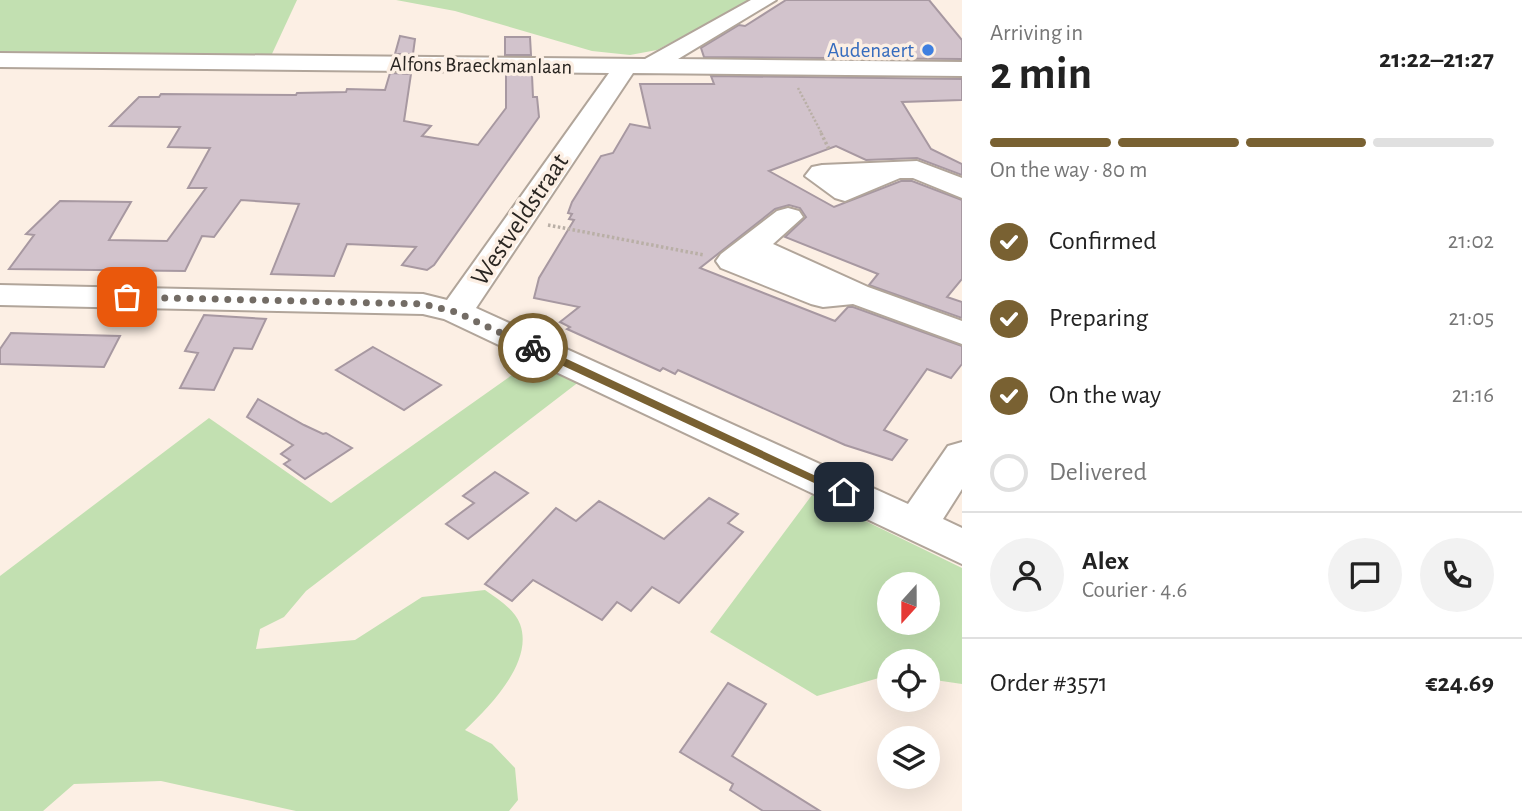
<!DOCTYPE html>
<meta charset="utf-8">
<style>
body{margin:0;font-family:"Alegreya Sans",sans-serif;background:#f2f2f2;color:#222;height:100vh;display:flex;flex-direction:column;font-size:26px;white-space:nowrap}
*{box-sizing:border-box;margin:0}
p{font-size:23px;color:#767676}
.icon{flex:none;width:38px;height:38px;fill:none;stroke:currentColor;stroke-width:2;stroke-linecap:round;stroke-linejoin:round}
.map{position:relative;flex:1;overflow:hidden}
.panel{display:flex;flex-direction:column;background:#fff;width:560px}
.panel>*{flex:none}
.needle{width:46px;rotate:201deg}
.fabs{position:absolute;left:877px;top:572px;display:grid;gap:14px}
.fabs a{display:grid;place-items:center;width:63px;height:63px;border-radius:50%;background:#fff;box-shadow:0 7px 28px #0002;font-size:35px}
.pin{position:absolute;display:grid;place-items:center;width:60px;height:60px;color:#fff;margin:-30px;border-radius:14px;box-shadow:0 4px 10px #0006}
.courier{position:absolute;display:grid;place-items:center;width:70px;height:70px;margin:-35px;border:5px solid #796132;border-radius:50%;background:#fff;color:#222;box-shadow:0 2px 9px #0007}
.headline em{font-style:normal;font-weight:700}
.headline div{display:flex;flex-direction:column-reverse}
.headline{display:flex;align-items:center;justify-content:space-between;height:119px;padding:0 28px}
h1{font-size:46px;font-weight:700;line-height:52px}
.bar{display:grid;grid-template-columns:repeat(4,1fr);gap:10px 7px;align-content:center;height:84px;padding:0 28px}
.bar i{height:9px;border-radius:5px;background:#e0e0e0}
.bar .selected{background:#796132}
.bar p{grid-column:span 4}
.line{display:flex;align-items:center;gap:18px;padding:0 28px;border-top:2px solid #e0e0e0}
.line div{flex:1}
.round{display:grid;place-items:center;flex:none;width:74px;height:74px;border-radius:37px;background:#f2f2f2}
ol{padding:0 28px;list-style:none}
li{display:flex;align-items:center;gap:21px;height:77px}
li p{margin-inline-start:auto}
li .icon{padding:7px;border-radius:50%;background:#796132;color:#fff;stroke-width:4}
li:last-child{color:#767676}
li i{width:38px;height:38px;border:4px solid #e0e0e0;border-radius:50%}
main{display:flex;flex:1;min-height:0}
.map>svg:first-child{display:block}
.green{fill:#c2e0b1;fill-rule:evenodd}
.building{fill:#d2c3cc;stroke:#a798a1;stroke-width:2}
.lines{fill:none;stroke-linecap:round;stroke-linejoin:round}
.minor-casing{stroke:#b1a59a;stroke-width:4}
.path-far1{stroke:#b9afa6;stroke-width:2.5;stroke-dasharray:2 2;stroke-linecap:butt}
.path{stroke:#b9afa6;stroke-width:3.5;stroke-dasharray:2.5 2.5;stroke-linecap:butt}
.minor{fill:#fff;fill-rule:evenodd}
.route{fill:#796132}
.done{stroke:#736c65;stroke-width:7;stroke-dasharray:0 12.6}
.shop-dot{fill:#3f7fe0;stroke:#fcefe4;stroke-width:2.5}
.labels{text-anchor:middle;stroke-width:7;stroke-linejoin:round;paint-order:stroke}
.far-shop-label{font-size:21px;fill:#366cbe;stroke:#fcefe4;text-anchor:end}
.far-street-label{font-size:21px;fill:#292521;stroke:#fcefe4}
.street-label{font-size:26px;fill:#292521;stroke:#fcefe4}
</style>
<main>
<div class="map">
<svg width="962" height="811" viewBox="0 0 962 811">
<rect width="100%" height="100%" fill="#fcefe4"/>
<g class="green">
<path d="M0 0H297L271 56 0 55Z"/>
<path d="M396 0H751L657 50 630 55 592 51 455 11Z"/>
<path d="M536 358 580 381 306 591 284 617 260 629 256 649 355 640 422 597 485 590C497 599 514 608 520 624 534 662 490 706 465 730L492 744 515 768 518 800 509 811H296L161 781 74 784 43 811H0V576L209 418 331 503Z"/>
<path d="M812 495 962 568V684L928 679V662H889V675L817 696 710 632ZM889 584H928V623H889Z"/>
</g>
<g class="building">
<path d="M786 0H929L962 40V59L704 57 701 48 739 25 745 26Z"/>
<path d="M400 36 415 39 413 54H395Z"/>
<path d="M505 37H530L531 55H505Z"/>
<path d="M390 73 411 74 404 121 431 126 422 136 478 145 506 108V75H532L533 97H537L539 117 434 265 427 270 402 265 416 247 347 244 334 276 271 274 299 204 241 200 214 237 202 236 185 271 9 269 34 235 26 234 60 201 131 202 109 240 167 241 206 188H188L210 148 168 147 180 127 110 126 139 97H159L161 94 296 95 297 93 346 92 347 89 385 90Z"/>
<path d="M711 76 962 79V100L902 102 931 149 962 164V175L917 158 866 160 836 146 769 171 834 207 901 181H912L962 200V279L947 297 962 302V318L869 285 878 274 785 237 806 217 800 208 789 205 775 209 700 268 835 321 848 307H853L962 346V364L951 378 927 369 884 430 907 440 892 460 845 445 678 370 675 374 663 368 660 371 567 329 570 327 560 322 579 307 534 298 539 278 574 220 569 219 572 214 568 213 572 202 601 156 613 153 630 124 650 128 640 84H714Z"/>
<path d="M204 315 266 319 252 349 234 348 214 390 180 388 198 353 185 351Z"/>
<path d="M11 333 43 334 120 336 104 367 0 364V349Z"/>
<path d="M373 347 441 385 404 410 336 370Z"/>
<path d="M258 399 304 425 323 434 326 433 352 448 305 479 284 464 290 460 281 454 293 445 247 417Z"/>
<path d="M495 472 528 493 468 539 446 524 474 503 463 496Z"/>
<path d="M709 498 738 514 728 523 743 532 679 603 652 587 631 611 617 602 602 620 533 580 512 601 485 584 556 508 576 521 599 501 664 539Z"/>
<path d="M728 683 766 704 732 756 820 811H763L730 790 733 784 680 752Z"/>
</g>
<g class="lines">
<g class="minor-casing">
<g id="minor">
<path d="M751 0H776L678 59 962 62V76L633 73 476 308 908 504 948 446 962 442V489L943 519 962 528V564L444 319 423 314 0 305V285L423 294 447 300 609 73 0 67V53L645 59Z"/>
<path d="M917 161 962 178V198L913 178H900L845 201 835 198 805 176 812 167 822 165Z"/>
<path d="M788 208 799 211 803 217 773 244 868 287 962 321V344L853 304 823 307 811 304 721 268 716 261 721 254 777 211Z"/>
</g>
</g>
<path class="path-far1" d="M798 88 822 134"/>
<g class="path">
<path d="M821 133 829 149"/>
<path d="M548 225 704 255"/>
</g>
<use href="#minor" class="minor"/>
</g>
<path class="route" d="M529 345H537L850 492 848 495H840L529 350Z"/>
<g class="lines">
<path class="done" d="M127 297 423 304 456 312 533 348"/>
</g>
<circle class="shop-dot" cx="928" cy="50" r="7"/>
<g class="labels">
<g class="far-shop-label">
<text x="914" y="57">Audenaert</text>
</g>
<g class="far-street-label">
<text transform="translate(481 65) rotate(1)" y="7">Alfons Braeckmanlaan</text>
</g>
<g class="street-label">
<text transform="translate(519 219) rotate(-56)" y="9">Westveldstraat</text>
</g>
</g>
</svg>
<div class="fabs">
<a><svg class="needle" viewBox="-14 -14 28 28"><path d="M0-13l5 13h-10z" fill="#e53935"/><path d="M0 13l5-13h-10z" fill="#767676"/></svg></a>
<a><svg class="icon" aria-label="locate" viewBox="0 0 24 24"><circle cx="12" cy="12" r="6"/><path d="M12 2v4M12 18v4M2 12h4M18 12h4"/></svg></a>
<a><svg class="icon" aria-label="layers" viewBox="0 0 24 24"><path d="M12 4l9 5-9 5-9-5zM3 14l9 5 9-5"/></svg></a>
</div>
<div class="pin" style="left:127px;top:297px;background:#ea580c"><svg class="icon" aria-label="bag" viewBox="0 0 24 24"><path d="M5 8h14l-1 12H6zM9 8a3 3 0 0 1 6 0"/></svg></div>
<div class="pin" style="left:844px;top:492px;background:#1f2937"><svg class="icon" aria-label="home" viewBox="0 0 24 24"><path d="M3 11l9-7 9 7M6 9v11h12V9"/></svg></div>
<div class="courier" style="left:533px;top:348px"><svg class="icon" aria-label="bike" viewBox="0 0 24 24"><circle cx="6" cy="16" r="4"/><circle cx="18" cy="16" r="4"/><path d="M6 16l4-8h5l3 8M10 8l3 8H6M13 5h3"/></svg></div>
</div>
<section class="panel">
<div class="headline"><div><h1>2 min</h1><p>Arriving in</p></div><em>21:22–21:27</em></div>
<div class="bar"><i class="selected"></i><i class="selected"></i><i class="selected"></i><i></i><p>On the way · 80 m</p></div>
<ol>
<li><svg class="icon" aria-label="check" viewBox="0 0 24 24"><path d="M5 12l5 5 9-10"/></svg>Confirmed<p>21:02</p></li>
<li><svg class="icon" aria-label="check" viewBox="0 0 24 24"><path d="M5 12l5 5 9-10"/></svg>Preparing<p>21:05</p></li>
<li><svg class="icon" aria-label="check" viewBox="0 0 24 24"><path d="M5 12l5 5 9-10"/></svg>On the way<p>21:16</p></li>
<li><i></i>Delivered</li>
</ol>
<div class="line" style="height:126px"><a class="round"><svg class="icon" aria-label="person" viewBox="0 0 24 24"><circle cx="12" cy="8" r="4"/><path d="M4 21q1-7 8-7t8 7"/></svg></a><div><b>Alex</b><p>Courier · 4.6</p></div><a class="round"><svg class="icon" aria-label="chat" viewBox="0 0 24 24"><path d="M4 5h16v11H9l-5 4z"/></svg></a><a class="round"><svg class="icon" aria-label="phone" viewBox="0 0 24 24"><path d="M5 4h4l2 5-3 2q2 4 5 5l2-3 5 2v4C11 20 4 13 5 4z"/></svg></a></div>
<div class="line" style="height:91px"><div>Order #3571</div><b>€24.69</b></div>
</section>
</main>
